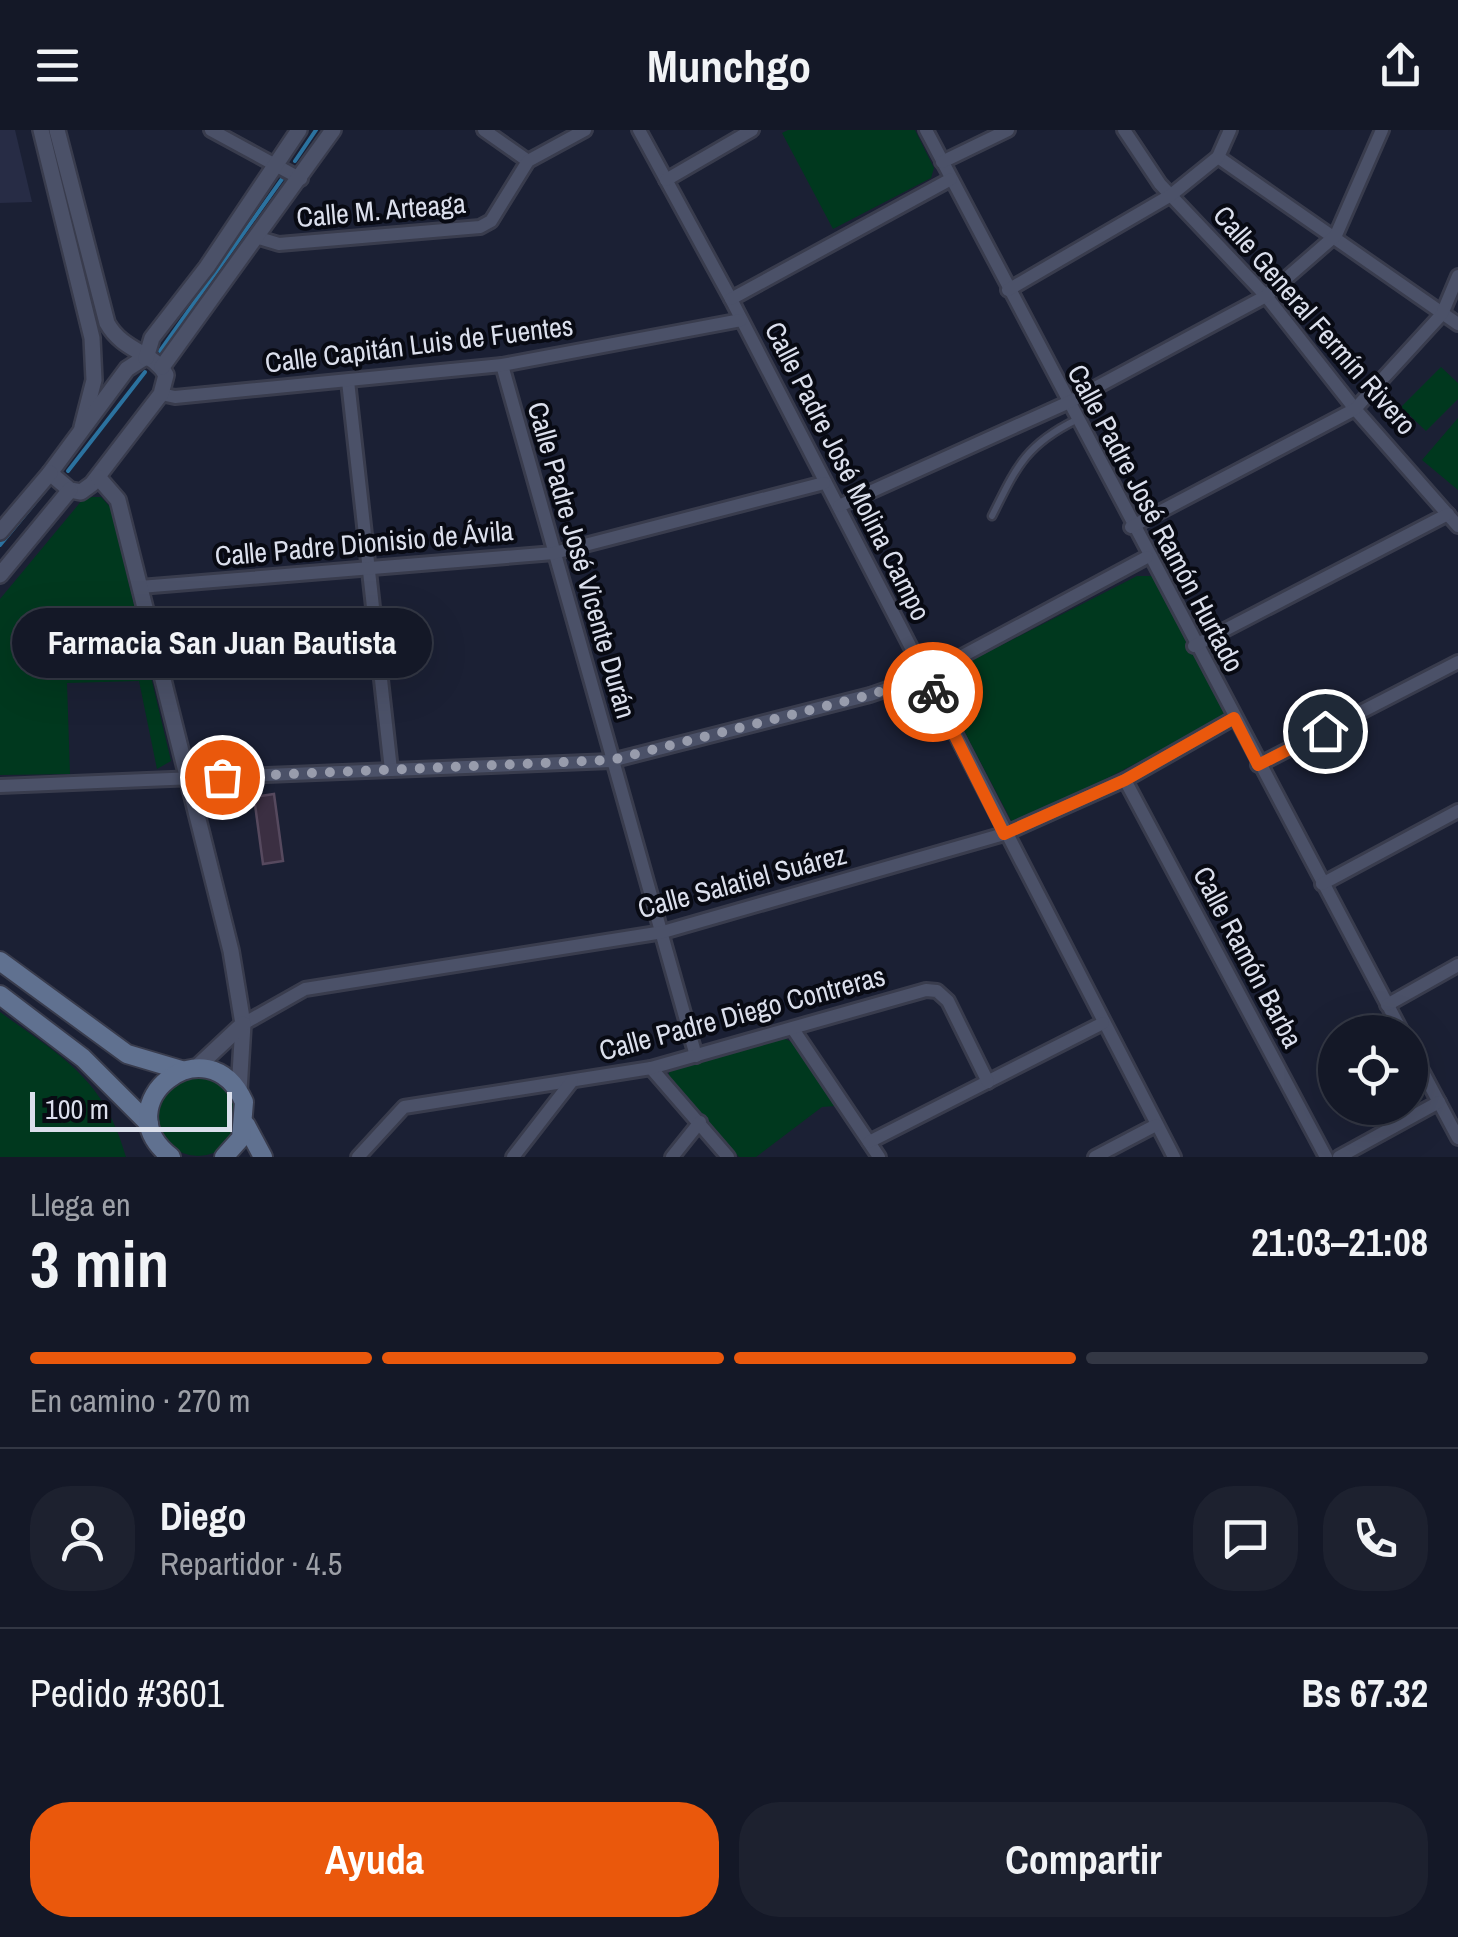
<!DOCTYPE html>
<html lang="es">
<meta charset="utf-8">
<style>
body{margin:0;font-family:"Archivo Narrow",sans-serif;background:#1d212f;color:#f1f3f6;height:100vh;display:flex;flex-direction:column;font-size:38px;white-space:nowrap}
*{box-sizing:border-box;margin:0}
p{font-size:32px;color:#9da0a7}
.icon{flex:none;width:55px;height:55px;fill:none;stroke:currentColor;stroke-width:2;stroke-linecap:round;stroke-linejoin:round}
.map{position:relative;height:1027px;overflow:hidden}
.drawer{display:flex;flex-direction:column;background:#141827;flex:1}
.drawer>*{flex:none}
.controls{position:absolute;left:1318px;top:885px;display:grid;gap:20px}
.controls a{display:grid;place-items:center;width:110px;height:110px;border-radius:50%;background:#141827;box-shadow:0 10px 40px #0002,0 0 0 2px #333744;font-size:50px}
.scale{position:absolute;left:30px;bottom:25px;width:202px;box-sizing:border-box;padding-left:10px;border:5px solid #dbdfec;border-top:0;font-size:28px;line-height:35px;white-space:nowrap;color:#dbdfec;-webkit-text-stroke:8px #080a13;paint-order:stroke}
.pin{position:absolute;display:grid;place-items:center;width:85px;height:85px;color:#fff;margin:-42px;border:5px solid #fff;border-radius:50%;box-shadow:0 2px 10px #0007}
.courier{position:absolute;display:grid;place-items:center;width:100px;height:100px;margin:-50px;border:8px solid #ea580c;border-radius:50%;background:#fff;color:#222;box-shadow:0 2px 12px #0007}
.bubble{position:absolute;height:70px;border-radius:35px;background:#141827;box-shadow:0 10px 40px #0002,0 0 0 2px #333744;font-size:32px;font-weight:800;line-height:70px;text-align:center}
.summary em{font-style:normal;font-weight:800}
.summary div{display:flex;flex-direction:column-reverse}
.summary{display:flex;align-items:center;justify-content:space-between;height:170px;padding:0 30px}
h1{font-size:65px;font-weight:800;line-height:75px}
.bar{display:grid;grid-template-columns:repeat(4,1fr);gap:15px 10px;align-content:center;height:120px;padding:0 30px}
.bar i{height:12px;border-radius:8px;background:#333744}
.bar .active{background:#ea580c}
.bar p{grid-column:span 4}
.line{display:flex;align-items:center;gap:25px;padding:0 30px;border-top:2px solid #333744}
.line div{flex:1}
.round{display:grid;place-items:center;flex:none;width:105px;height:105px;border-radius:40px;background:#1d212f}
.action{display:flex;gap:20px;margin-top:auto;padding:20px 30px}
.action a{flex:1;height:115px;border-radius:40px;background:#ea580c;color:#fff;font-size:40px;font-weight:800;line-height:115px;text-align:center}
.action a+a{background:#1d212f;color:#f1f3f6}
header{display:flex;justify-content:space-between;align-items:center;height:130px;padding:0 30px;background:#141827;font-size:45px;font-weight:800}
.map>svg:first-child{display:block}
.built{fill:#272c45}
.green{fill:#00381e}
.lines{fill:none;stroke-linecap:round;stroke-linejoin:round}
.stream{stroke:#2b729f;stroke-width:4}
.building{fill:#3b2f42;stroke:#56495e;stroke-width:2.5}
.service-casing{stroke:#393c4d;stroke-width:11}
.minor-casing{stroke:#393c4d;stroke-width:18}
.tertiary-casing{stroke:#393c4d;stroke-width:20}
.secondary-casing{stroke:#393c4d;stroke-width:22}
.service{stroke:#4b5168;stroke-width:6}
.minor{stroke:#4b5168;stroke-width:12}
.tertiary{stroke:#4b5168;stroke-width:15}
.secondary{stroke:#607190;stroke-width:18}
.done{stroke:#989cac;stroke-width:10;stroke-dasharray:0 18}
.route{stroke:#ea580c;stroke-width:12}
.labels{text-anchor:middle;stroke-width:8;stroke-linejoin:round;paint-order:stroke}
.street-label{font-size:28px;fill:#dbdfec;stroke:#080a13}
</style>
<header><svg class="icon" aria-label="menu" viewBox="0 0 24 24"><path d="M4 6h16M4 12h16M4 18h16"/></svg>Munchgo<svg class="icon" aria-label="share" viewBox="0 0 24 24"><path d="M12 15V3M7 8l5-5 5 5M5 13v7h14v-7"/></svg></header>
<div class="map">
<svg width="1458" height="1027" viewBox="0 0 1458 1027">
<rect width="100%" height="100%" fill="#1b2034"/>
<path class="built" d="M0 0H15L32 72 0 73Z"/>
<g class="green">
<path d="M788 0H915L934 38 931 48 833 99 782 3Z"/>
<path d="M1441 237 1458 253V269L1426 301 1401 277Z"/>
<path d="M1458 288V360L1422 330Z"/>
<path d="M92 367H101L111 378 171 631 157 639 139 551 67 553 70 644 0 645V469L83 369Z"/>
<path d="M1137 446H1152L1226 587 1014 696 940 555 947 543Z"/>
<path d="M0 882C62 927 104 948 126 1027H0Z"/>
<path d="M782 907 793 913 835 976 822 977 756 1027H739L669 949V941Z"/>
<circle cx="198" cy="986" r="40"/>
</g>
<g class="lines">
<g class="stream">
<path d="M295 31 316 0"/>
<path d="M160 221 282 49"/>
<path d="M68 341 145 242"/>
<path d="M0 415 47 358"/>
</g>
</g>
<path class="building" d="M274 664 283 731 263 734 254 667Z"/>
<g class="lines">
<g class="service-casing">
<path id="service" d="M992 386C1016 338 1025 315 1076 290"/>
</g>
<g class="minor-casing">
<g id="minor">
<path d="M211 0 301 49"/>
<path d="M484 0 528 31"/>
<path d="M639 0 731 169 1174 1027"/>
<path d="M926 0 1402 902"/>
<path d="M1124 0 1160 54 1266 166 1355 279 1458 396"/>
<path d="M1218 27 1458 194"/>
<path d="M942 32 1008 0"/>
<path d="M666 50 752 0"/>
<path d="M259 108 279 114 480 97 491 91 528 31 585 0"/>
<path d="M1008 160 1171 65 1218 27 1230 0"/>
<path d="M731 169 951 49"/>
<path d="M502 235 696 926"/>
<path d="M348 251 391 640"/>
<path d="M161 264 175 267 502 235 741 190"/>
<path d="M839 376 1067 273 1266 166 1336 105 1382 0"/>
<path d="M1131 397 1355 279 1442 184 1458 146"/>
<path d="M140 457 554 423 824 353"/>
<path d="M1194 516 1448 384"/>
<path d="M1258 635 1458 532"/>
<path d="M1125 650 1326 1027"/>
<path d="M0 656 611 631 870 565 925 546 1147 427"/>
<path d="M1322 754 1458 681"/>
<path d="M1387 875 1458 835"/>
<path d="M243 894 305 859 663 802 1004 704 1125 650 1234 588"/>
<path d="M793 899 879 1027"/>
<path d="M1410 918 1458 1008"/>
<path d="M651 938 728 1027"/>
<path d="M869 1012 1103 893"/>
<path d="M358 1027 404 977 651 938 926 860 937 861 948 871 988 952"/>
<path d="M513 1027 572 951"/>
<path d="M672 1027 700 992"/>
<path d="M1095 1027 1156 995"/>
<path d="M1339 1027 1439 972"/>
</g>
</g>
<g class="tertiary-casing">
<g id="tertiary">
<path d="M41 0 92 208 94 250 82 297"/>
<path d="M57 0 107 193C123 222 154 222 166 245L161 264 92 354 81 362 70 360 50 343 127 239 144 228"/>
<path d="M146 228 152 208 207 137 299 0"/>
<path d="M162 237 333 0"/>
<path d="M98 347 118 370 231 821 243 894 239 961"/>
<path d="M0 402 50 343"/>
<path d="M0 445 70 360"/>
<path d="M196 938 243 894"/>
</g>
</g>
<g class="secondary-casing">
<g id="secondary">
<path d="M0 831 127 924 181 940"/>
<path d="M0 865 83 928 149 994"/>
<path d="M246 995 263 1027"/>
<path d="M171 1027C102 974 208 891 244 972L241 1008 224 1027"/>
</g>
</g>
<use href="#service" class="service"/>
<use href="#minor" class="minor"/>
<use href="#tertiary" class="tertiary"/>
<use href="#secondary" class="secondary"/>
</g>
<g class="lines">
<path class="done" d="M222 647 612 630 870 565 926 546 933 562"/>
<path class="route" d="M933 562 1004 704 1125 650 1234 588 1258 635 1325 601"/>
</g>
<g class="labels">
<g class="street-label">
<text transform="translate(381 80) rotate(-5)" y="10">Calle M. Arteaga</text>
<text transform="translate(1315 190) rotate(49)" y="10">Calle General Fermín Rivero</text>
<text transform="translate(419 214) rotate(-7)" y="10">Calle Capitán Luis de Fuentes</text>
<text transform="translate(848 341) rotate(63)" y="10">Calle Padre José Molina Campo</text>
<text transform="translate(1156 388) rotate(62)" y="10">Calle Padre José Ramón Hurtado</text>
<text transform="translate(364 413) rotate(-5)" y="10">Calle Padre Dionisio de Ávila</text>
<text transform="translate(582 430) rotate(74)" y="10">Calle Padre José Vicente Durán</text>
<text transform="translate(742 751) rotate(-15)" y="10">Calle Salatiel Suárez</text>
<text transform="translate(1248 827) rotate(62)" y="10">Calle Ramón Barba</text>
<text transform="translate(742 883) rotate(-15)" y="10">Calle Padre Diego Contreras</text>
</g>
</g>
</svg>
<div class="controls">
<a><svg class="icon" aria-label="locate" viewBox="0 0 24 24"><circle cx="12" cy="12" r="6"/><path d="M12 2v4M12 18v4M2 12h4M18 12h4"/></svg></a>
</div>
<div class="scale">100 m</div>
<div class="pin" style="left:222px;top:647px;background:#ea580c"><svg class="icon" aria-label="bag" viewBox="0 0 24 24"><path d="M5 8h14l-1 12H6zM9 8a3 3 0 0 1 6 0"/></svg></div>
<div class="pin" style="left:1325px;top:601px;background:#1f2937"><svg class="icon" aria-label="home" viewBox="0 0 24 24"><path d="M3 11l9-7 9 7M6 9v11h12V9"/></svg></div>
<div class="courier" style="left:933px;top:562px"><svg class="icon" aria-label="bike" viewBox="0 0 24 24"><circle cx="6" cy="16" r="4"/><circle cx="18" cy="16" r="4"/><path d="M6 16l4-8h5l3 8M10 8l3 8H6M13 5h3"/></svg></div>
<div class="bubble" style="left:12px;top:478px;width:420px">Farmacia San Juan Bautista</div>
</div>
<section class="drawer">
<div class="summary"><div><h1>3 min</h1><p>Llega en</p></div><em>21:03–21:08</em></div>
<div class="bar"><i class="active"></i><i class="active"></i><i class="active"></i><i></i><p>En camino · 270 m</p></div>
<div class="line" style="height:180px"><a class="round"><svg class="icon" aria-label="person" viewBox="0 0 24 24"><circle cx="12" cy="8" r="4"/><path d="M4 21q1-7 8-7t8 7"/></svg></a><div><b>Diego</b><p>Repartidor · 4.5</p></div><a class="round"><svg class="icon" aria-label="chat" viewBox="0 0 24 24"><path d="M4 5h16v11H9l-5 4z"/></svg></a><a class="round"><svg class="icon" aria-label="phone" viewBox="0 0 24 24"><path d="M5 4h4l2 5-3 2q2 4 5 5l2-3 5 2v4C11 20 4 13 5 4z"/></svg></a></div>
<div class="line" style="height:130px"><div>Pedido #3601</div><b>Bs 67.32</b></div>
<div class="action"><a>Ayuda</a><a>Compartir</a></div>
</section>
